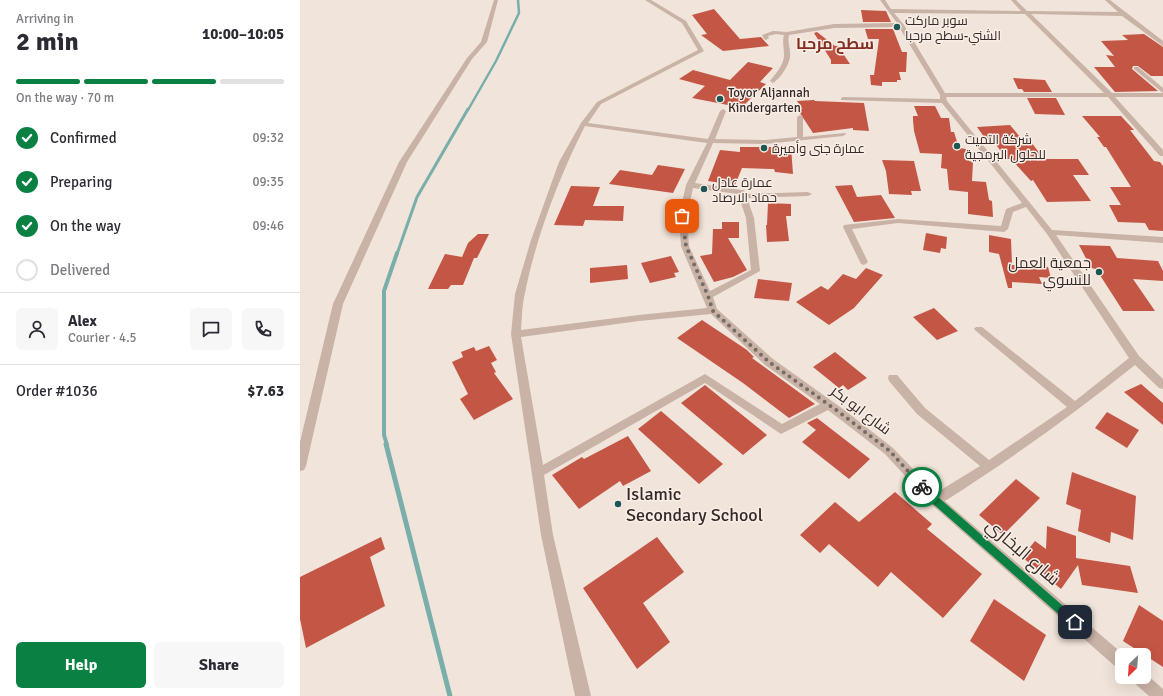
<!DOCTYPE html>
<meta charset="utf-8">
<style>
body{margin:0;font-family:Signika,Cairo,sans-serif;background:#f7f7f7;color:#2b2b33;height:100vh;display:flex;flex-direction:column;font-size:15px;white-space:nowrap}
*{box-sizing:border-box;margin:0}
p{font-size:13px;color:#7c7c81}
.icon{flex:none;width:22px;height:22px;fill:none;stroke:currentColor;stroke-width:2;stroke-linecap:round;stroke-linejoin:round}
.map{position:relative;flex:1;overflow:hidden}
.details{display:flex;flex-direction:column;background:#fff;width:300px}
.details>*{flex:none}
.needle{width:26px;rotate:205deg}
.tools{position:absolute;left:815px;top:648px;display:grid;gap:8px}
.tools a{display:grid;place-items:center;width:36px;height:36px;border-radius:6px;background:#fff;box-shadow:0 4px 16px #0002;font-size:20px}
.pin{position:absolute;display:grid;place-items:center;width:34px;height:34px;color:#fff;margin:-17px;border-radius:8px;box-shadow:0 2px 6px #0006}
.courier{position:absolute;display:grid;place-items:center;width:40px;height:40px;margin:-20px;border:3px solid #0b8043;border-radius:50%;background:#fff;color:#222;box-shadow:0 1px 5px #0007}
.summary em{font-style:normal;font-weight:700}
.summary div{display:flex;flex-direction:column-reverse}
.summary{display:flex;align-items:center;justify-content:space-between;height:68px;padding:0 16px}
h1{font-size:26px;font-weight:700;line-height:30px}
.bar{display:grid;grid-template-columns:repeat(4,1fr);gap:6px 4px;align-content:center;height:48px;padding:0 16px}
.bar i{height:5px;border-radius:3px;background:#e1e1e2}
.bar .active{background:#0b8043}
.bar p{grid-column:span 4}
.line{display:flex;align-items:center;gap:10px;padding:0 16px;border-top:1px solid #e1e1e2}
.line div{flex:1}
.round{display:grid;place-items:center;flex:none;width:42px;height:42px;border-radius:6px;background:#f7f7f7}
ol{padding:0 16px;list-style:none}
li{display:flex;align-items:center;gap:12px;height:44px}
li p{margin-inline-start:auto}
li .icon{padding:4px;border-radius:50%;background:#0b8043;color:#fff;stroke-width:4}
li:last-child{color:#7c7c81}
li i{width:22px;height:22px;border:2px solid #e1e1e2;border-radius:50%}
.primary-button{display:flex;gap:8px;margin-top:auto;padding:8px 16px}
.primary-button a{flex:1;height:46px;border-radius:6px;background:#0b8043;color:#fff;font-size:16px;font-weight:700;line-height:46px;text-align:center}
.primary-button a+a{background:#f7f7f7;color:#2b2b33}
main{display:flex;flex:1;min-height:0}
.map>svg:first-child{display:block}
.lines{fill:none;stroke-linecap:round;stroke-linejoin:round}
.stream-far3{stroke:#79aeaa;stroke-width:2.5}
.stream-far2{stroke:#79aeaa;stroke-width:3}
.stream-far1{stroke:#79aeaa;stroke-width:4}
.stream{stroke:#79aeaa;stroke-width:5}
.building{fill:#c45645}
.minor{fill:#c9b2a6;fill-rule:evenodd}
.route{fill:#0b8043}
.done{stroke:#776b66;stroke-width:4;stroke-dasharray:0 7.2}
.poi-dot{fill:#1d5653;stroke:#f9eee6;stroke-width:1.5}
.labels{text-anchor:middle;stroke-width:3;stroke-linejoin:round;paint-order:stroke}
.far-poi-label{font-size:13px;fill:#352a27;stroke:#f9eee6;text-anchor:start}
.poi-label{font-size:15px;fill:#352a27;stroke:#f9eee6;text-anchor:end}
.street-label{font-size:15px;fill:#352a27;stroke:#f9eee6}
.far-district-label{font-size:16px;font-weight:bold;fill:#832e21;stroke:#f9eee6}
.near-poi-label{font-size:18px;fill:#352a27;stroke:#f9eee6;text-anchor:start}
.near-street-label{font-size:18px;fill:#352a27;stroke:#f9eee6}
</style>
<main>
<section class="details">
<div class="summary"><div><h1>2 min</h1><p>Arriving in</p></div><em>10:00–10:05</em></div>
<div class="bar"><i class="active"></i><i class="active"></i><i class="active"></i><i></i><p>On the way · 70 m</p></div>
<ol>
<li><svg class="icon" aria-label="check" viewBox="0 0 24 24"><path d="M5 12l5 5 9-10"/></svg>Confirmed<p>09:32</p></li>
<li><svg class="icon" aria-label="check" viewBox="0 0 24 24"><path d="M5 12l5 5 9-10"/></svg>Preparing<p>09:35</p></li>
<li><svg class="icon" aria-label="check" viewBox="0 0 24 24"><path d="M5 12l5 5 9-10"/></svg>On the way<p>09:46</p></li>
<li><i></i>Delivered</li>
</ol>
<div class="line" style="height:72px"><a class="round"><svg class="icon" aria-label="person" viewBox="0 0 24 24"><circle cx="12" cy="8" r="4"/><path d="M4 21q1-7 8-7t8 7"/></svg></a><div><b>Alex</b><p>Courier · 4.5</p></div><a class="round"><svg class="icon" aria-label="chat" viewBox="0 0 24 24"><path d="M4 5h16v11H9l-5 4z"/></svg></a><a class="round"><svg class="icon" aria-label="phone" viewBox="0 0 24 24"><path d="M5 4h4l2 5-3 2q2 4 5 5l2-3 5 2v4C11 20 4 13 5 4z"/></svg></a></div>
<div class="line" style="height:52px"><div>Order #1036</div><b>$7.63</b></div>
<div class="primary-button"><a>Help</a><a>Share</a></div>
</section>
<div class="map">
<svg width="863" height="696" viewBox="0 0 863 696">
<rect width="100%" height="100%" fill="#f1e4da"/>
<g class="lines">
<path class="stream-far3" d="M168 110 196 61 219 13 218 0"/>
<path class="stream-far2" d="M97 254 117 197 168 109"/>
<path class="stream-far1" d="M87 445 84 435V291L97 253"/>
<path class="stream" d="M86 444 150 696"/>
</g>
<g class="building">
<path d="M414 9 440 39 461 37 469 46 423 51 401 35 407 34 392 15Z"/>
<path d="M561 10 586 11 591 22H563Z"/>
<path d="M565 29H593L602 52H607L606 72H599L601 80H597V82H582V86L571 85 570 75H574L579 39H568Z"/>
<path d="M517 32 535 46H538L550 64H531V60L514 33Z"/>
<path d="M844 34 863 47V76H851L838 66H833L832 69 858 91 815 92 794 67H815L806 55 814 56 801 41 828 40 822 35Z"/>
<path d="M448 62 473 68 460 82 466 84 445 104H442L438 107 392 98 405 86 379 79 393 70 430 80Z"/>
<path d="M713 78 745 80 752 92H724L722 89H718Z"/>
<path d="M727 98H756L765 115 735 114Z"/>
<path d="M514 100 515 101 564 103 569 131 553 130V128L513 133 498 110 502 109 497 101Z"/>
<path d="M614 106H635L641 118H649L651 132H654L659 148 666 149 669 161 673 162 672 181 686 182 689 200 692 201 693 217 668 214V192L649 190 647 169 641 168 642 154 620 153 614 131 613 120V116H618Z"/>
<path d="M782 116H821L834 130H830L854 161 860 162 863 166V231L849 230 845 223 818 222 809 205H821L810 187H831L806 147H804L797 137H800Z"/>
<path d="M710 125 725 143 731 142 744 159H778L789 175H773L791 201 747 202 733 180 731 181 711 159H707L693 141H687L677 127Z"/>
<path d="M440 147H491L493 174 475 172 474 169 442 168 435 185 408 181 420 150 440 152Z"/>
<path d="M582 160 614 161 621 191H611L612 195 589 194 586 171Z"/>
<path d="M358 165 385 169 373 193 309 184 320 170 352 175Z"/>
<path d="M552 185 557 197 581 195 595 218 554 222 535 186Z"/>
<path d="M271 186 300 187 293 206H324L323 221 285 220 283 226 254 225Z"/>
<path d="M468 203 491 204V216H486L489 241 467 242 466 225H467Z"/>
<path d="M422 222H439V238H428L447 270 433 277 414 282 400 256 412 254 413 229H422Z"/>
<path d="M626 233 647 237 646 249 641 248 640 253 623 250Z"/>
<path d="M178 234H189L177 258H174L163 285H151L148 289H128L145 254 162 257 168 243Z"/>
<path d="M689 235 711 239 712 265 748 267 751 278 739 277 742 284 712 282V288H708L699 254 689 252Z"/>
<path d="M779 245 810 246 817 258 858 261 863 271V281L833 279 855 311H823L796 269 791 268Z"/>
<path d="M371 256 379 272 374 273 376 277 350 283 341 263Z"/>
<path d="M327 265 328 279 290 283V268Z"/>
<path d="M566 268 583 275 554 308 529 325 496 302 521 286 528 290 543 274 556 279Z"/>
<path d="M458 279 492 283 489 301 454 298Z"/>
<path d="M634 308 658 331 637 340 613 317Z"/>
<path d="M402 320 447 350 454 357 452 358 515 404 489 418 443 383 377 338Z"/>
<path d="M189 346 197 360 191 363 196 372 194 373 213 399 174 420 160 399 168 394 152 362 163 357 161 352 174 347 176 351Z"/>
<path d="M535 352 567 378 548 390 543 385 539 388 513 367Z"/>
<path d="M841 384 863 403V425L824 392Z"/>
<path d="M405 385 467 435 443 455 381 403Z"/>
<path d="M361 411 423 464 399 484 338 429Z"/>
<path d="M807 412 839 430 827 448 795 428Z"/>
<path d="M517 418 570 459 549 479 502 442 516 430 507 423Z"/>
<path d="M328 436 351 471 323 486 320 481 279 509 252 475 282 457 284 459Z"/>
<path d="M772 472 836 496 833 540 811 532 810 543 778 531 781 510 766 504Z"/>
<path d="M716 479 740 498 703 535 679 515Z"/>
<path d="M595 492 632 524 627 529 682 574 643 618 591 572 578 587 529 544 520 553 500 535 535 502 559 522Z"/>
<path d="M747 526 776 536V558L830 566 838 593 782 585 778 565 761 589 722 557 735 541 746 549Z"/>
<path d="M81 537 85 549 70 557 85 606 6 648 0 619V577Z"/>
<path d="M357 537 384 572 343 603 370 642 337 669 283 588Z"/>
<path d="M694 599 746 635 724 681 670 641Z"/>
<path d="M839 605 863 621V667L823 641Z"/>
</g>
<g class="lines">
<g class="minor">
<path d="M194 0H198L187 42 172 59 107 162 43 304 6 466 4 470 0 471V442L33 304 99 162 167 58 181 42Z"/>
<path d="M345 0H351L386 21 404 51 301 104 288 123 408 139 420 111 423 109 426 111 415 139 465 140 497 137V117L500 115 503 117V137L545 133 546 134 543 136 465 144 413 143 395 183 441 190H444L445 194 508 192 512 194 508 196 447 198 454 218 460 271 413 297 417 309 473 359 543 409 593 448 636 493 680 466 617 414 589 381 588 378 589 375H597L625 408 689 460 767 407 676 331 674 329 676 327H682L775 401 829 358 747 234 726 207 713 212 708 229 704 232 598 223 552 229 568 262 564 265 561 264 543 227 544 225 598 219 701 226 706 209 722 203 642 103 541 100V98L543 97 640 99V95L599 27 534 28 489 35C487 43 491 49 490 57 489 65 480 79 473 83L470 81C476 73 484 65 484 55 484 47 482 42 484 35L476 34 468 36 469 38 466 40 464 39 462 35 473 31 487 32 534 24 597 23 580 0H585L591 9 721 11 711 0H716L727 11 818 12 805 0H810L863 41V46L822 16 731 14 812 93H863V97H815L863 150V156H860L808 97H646L647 101 752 230 863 237V243L756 235 839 356 863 379V389L859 388 835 365C774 414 711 459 645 501L824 655H822V670L817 668 631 504 585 454 528 410 481 434 405 383 244 475 253 535 291 696H275L241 535 211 334 215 294 231 240 259 162 281 123 297 102 398 50 382 23ZM594 13 725 14 804 93H645L604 25ZM285 126 407 143 386 185 379 216 381 246 407 308 339 315 221 330C222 318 222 305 225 293 236 237 259 177 285 126ZM393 188 438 194 446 218 451 270 410 291 389 246 387 216ZM411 314 465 365 520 404 482 424 405 374 243 465 221 337 339 321Z"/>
<path d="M834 67H838L863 88V93L834 69Z"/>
<path d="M844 672 863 689V696H849L833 682 831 677H844Z"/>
</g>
</g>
<path class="route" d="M622 483 778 619 780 622 778 626 775 627 772 626 632 503 620 489V484Z"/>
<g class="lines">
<path class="done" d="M382 216 386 246 408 296 413 311 469 362 539 412 590 451 622 487"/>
</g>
<g class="poi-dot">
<circle cx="597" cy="27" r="4"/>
<circle cx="420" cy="99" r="4"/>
<circle cx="657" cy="146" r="4"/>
<circle cx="464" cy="148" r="4"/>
<circle cx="404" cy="189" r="4"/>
<circle cx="799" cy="272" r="4"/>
<circle cx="318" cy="504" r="4"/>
</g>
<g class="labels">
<g class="far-poi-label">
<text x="605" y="25">سوبر ماركت<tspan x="605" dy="15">الشني-سطح مرحبا</tspan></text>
<text x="428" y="97">Toyor Aljannah<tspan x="428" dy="15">Kindergarten</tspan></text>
<text x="665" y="144">شركة التميت<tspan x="665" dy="15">للحلول البرمجية</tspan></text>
<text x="472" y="153">عمارة جنى وأميرة</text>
<text x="412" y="187">عمارة عادل<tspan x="412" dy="15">حماد الارصاد</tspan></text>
</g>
<g class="poi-label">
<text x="791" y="268">جمعية العمل<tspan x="791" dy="17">للنسوي</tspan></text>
</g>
<g class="street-label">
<text transform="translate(561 410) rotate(37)" y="5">شارع ابو بكر</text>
</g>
<g class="far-district-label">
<text x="535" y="49">سطح مرحبا</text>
</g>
<g class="near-poi-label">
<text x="326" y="500">Islamic<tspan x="326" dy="21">Secondary School</tspan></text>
</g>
<g class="near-street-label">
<text transform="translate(723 552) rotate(41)" y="6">شارع البخاري</text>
</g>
</g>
</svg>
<div class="tools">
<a><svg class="needle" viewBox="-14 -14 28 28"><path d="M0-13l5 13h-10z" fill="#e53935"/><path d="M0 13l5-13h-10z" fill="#7c7c81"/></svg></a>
</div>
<div class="pin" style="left:382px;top:216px;background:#ea580c"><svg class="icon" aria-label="bag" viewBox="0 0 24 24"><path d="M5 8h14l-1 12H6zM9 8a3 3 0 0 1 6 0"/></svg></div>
<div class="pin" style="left:775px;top:622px;background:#1f2937"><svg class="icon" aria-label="home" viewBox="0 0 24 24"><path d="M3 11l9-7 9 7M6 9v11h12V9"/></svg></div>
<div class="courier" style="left:622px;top:487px"><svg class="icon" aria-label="bike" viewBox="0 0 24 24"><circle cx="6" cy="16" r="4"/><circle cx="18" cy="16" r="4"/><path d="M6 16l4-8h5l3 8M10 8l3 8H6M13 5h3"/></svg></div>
</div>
</main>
